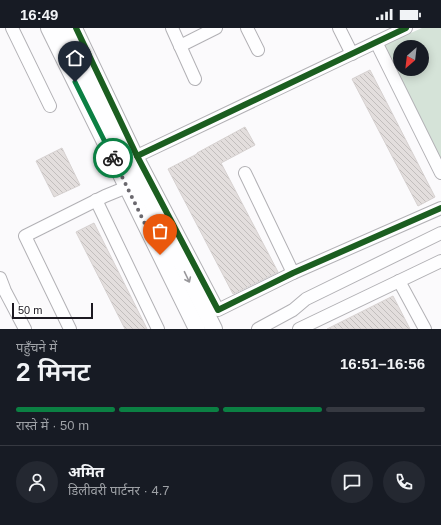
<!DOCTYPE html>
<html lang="hi">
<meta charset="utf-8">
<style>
body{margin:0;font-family:Helvetica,"Noto Sans Devanagari",sans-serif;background:#242831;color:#f1f3f6;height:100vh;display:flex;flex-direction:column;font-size:15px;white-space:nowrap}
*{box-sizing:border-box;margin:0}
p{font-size:13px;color:#9ea1a6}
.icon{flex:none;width:22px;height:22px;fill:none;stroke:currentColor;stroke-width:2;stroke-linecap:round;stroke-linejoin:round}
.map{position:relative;height:301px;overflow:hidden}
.side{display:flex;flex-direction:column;background:#171b24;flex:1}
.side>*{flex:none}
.needle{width:26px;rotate:208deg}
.buttons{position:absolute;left:393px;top:12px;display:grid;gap:8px}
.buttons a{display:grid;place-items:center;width:36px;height:36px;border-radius:50%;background:#171b24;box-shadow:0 2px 10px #0003;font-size:20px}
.scale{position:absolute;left:12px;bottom:10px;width:81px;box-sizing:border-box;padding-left:4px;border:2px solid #1c1921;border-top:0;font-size:11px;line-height:14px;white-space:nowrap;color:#1c1921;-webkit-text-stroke:3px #fff;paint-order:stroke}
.pin{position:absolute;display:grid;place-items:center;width:34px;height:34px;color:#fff;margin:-41px -17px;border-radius:50% 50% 50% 0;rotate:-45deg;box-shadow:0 0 4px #0007}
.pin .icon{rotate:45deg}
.courier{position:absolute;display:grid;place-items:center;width:40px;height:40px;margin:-20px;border:3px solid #0b8043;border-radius:50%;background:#fff;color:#222;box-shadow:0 1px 5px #0007}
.summary em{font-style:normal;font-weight:600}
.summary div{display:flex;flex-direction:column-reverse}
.summary{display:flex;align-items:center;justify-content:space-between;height:68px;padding:0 16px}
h1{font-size:26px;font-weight:600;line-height:30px}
.bar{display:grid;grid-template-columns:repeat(4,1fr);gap:6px 4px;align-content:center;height:48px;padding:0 16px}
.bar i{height:5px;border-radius:3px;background:#363941}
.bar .active{background:#0b8043}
.bar p{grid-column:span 4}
.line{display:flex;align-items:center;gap:10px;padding:0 16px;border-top:1px solid #363941}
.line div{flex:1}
.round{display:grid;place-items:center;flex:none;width:42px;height:42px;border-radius:21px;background:#242831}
.status{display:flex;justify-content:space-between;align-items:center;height:28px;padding:0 20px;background:#171b24;direction:ltr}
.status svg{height:11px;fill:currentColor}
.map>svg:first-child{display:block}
.park{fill:#d5e3d8;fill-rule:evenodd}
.building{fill:url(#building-back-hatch);stroke:#d6d1d0}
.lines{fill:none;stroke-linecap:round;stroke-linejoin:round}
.street-casing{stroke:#b2b1b5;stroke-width:14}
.secondary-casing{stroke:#b2b1b5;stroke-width:18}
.street{stroke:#fefeff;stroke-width:12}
.secondary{stroke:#fefeff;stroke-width:16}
.cycleway-casing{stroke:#fff;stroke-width:8}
.cycleway{stroke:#1b5e20;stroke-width:6}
.oneway{stroke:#98979b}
.done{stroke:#6a686e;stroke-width:4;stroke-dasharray:0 7.2}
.route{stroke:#0b8043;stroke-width:5}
</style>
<div class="status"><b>16:49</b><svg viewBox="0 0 49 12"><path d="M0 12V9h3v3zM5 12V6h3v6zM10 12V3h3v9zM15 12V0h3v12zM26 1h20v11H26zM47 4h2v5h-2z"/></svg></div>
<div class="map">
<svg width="441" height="301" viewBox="0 0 441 301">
<defs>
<pattern id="building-back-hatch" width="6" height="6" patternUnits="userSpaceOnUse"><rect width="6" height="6" fill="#e3dedd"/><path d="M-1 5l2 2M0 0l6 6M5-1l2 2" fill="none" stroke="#c2bebd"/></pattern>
</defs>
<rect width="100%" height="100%" fill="#fbfafc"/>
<path class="park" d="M422 0H441V140L377 20ZM400 19H422V41H400Z"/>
<g class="building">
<path d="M370 42 435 169 418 178 352 51Z"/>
<path d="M245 99 255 117 221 135 278 244 233 266 168 141 197 126V125Z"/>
<path d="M62 120 80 157 54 169 36 133Z"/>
<path d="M94 195 147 301H125L76 204Z"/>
<path d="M393 268 410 301H327Z"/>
</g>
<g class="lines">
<g class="street-casing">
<g id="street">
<path d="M12 0 50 78"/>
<path d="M76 0 137 128 218 282 293 245 441 180"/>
<path d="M172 0 195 51"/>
<path d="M247 0 258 22"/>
<path d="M339 0 352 26"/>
<path d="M376 14 441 145"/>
<path d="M180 18 216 0"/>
<path d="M137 128 406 0"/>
<path d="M245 145 293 245"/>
<path d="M96 172 158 301"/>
<path d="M0 250 5 263 25 301"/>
<path d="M399 253 425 301"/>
<path d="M70 301 25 208 105 168 127 159"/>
<path d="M258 301 293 282 306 271 441 205"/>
<path d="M299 301 441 233"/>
</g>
</g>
<g class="secondary-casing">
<g id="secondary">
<path d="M49 0 197 301"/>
<path d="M65 0 214 301"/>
</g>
</g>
<use href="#street" class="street"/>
<use href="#secondary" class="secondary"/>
<g class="cycleway-casing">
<g id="cycleway">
<path d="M76 0 137 128 218 282 293 245 441 180"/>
<path d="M137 128 406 0"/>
</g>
</g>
<use href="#cycleway" class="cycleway"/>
</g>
<defs><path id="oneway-shaft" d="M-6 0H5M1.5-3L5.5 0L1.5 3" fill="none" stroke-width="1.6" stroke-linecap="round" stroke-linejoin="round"/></defs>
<use class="oneway" href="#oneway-shaft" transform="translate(187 249) rotate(64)"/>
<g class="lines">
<path class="done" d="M113 130 160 227"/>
<path class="route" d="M75 54 113 130"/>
</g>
</svg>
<div class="buttons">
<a><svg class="needle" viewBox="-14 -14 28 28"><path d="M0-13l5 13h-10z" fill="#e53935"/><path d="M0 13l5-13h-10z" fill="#9ea1a6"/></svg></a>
</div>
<div class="scale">50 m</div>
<div class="pin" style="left:160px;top:227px;background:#ea580c"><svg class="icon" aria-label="bag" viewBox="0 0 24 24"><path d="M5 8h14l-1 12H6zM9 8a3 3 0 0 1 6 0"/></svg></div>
<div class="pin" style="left:75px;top:54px;background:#1f2937"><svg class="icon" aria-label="home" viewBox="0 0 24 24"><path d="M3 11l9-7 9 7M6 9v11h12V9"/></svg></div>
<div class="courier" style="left:113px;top:130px"><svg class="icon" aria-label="bike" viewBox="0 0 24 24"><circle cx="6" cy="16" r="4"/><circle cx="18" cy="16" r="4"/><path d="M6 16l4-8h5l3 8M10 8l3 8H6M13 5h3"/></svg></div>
</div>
<section class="side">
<div class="summary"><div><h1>2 मिनट</h1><p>पहुँचने में</p></div><em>16:51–16:56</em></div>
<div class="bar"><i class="active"></i><i class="active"></i><i class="active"></i><i></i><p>रास्ते में · 50 m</p></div>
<div class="line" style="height:72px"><a class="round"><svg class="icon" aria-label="person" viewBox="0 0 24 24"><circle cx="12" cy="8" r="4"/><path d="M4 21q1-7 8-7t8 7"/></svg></a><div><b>अमित</b><p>डिलीवरी पार्टनर · 4.7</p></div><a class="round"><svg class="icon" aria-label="chat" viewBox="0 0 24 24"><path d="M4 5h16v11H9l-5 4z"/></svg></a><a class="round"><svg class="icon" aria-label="phone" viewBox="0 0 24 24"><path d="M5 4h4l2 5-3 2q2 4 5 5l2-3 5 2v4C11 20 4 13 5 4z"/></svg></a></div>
</section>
